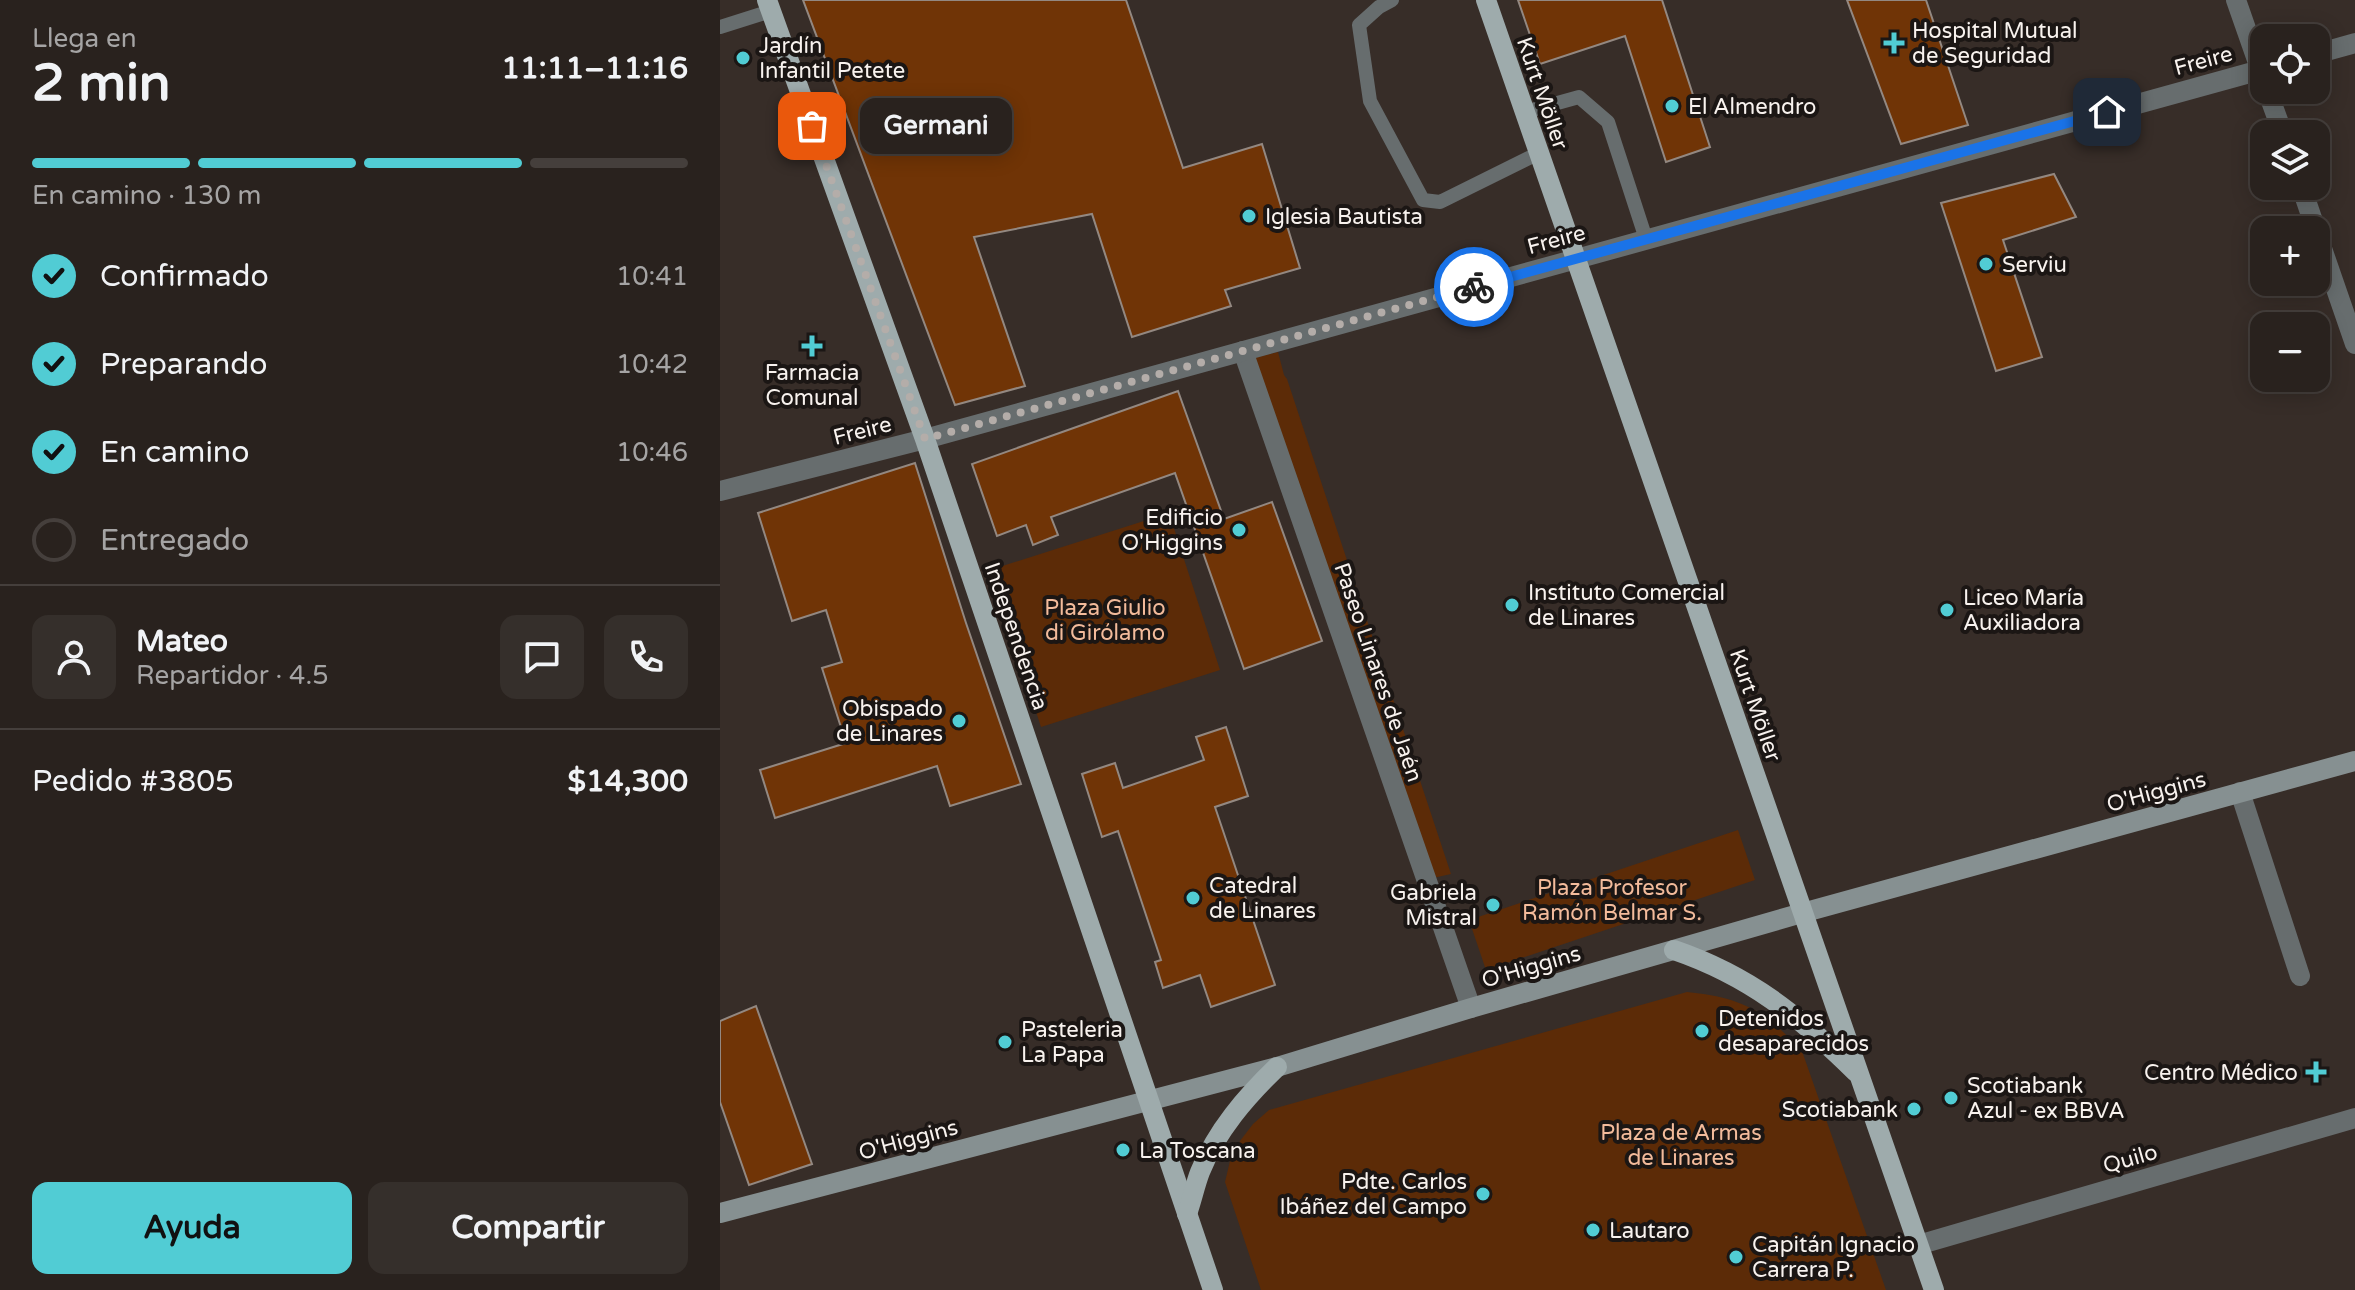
<!DOCTYPE html>
<html lang="es">
<meta charset="utf-8">
<style>
body{margin:0;font-family:"Varela Round",sans-serif;background:#352f2b;color:#f1f3f6;height:100vh;display:flex;flex-direction:column;font-size:30px;white-space:nowrap}
*{box-sizing:border-box;margin:0}
p{font-size:26px;color:#a5a4a4}
.icon{flex:none;width:44px;height:44px;fill:none;stroke:currentColor;stroke-width:2;stroke-linecap:round;stroke-linejoin:round}
.map{position:relative;flex:1;overflow:hidden}
.details{display:flex;flex-direction:column;background:#29221e;width:720px}
.details>*{flex:none}
.buttons{position:absolute;left:1530px;top:24px;display:grid;gap:16px}
.buttons a{display:grid;place-items:center;width:80px;height:80px;border-radius:16px;background:#29221e;box-shadow:0 4px 20px #0003,0 0 0 2px #453f3c;font-size:40px}
.pin{position:absolute;display:grid;place-items:center;width:68px;height:68px;color:#fff;margin:-34px;border-radius:16px;box-shadow:0 4px 12px #0006}
.courier{position:absolute;display:grid;place-items:center;width:80px;height:80px;margin:-40px;border:6px solid #1a73e8;border-radius:50%;background:#fff;color:#222;box-shadow:0 2px 10px #0007}
.bubble{position:absolute;height:56px;border-radius:16px;background:#29221e;box-shadow:0 4px 20px #0003,0 0 0 2px #453f3c;font-size:26px;font-weight:700;line-height:56px;text-align:center}
.head em{font-style:normal;font-weight:700}
.head div{display:flex;flex-direction:column-reverse}
.head{display:flex;align-items:center;justify-content:space-between;height:136px;padding:0 32px}
h1{font-size:52px;font-weight:700;line-height:60px}
.bar{display:grid;grid-template-columns:repeat(4,1fr);gap:12px 8px;align-content:center;height:96px;padding:0 32px}
.bar i{height:10px;border-radius:6px;background:#453f3c}
.bar .on{background:#51ccd4}
.bar p{grid-column:span 4}
.line{display:flex;align-items:center;gap:20px;padding:0 32px;border-top:2px solid #453f3c}
.line div{flex:1}
.round{display:grid;place-items:center;flex:none;width:84px;height:84px;border-radius:16px;background:#352f2b}
ol{padding:0 32px;list-style:none}
li{display:flex;align-items:center;gap:24px;height:88px}
li p{margin-inline-start:auto}
li .icon{padding:8px;border-radius:50%;background:#51ccd4;color:#111;stroke-width:4}
li:last-child{color:#a5a4a4}
li i{width:44px;height:44px;border:4px solid #453f3c;border-radius:50%}
.primary-button{display:flex;gap:16px;margin-top:auto;padding:16px 32px}
.primary-button a{flex:1;height:92px;border-radius:16px;background:#51ccd4;color:#111;font-size:32px;font-weight:700;line-height:92px;text-align:center}
.primary-button a+a{background:#352f2b;color:#f1f3f6}
main{display:flex;flex:1;min-height:0}
.map>svg:first-child{display:block}
.green{fill:#5c2b07}
.building{fill:#703406;stroke:#938881;stroke-width:2}
.lines{fill:none;stroke-linecap:round;stroke-linejoin:round}
.service{stroke:#676d6e;stroke-width:14}
.pedestrian{stroke:#676d6e;stroke-width:20}
.minor{stroke:#676d6e;stroke-width:20}
.tertiary{stroke:#676d6e;stroke-width:20}
.secondary{stroke:#869091;stroke-width:20}
.primary{stroke:#9eabac;stroke-width:20}
.done{stroke:#b4ada9;stroke-width:8;stroke-dasharray:0 14.4}
.route{stroke:#1a73e8;stroke-width:10}
.poi-dot{fill:#51ccd4;stroke:#1b1614;stroke-width:3}
.labels{text-anchor:middle;stroke-width:8;stroke-linejoin:round;paint-order:stroke}
.poi-label{font-size:22px;fill:#f8f2ee;stroke:#1b1614;text-anchor:start}
.street-label{font-size:22px;fill:#f8f2ee;stroke:#1b1614}
.park-label{font-size:22px;fill:#f3bb9b;stroke:#1b1614}
</style>
<main>
<section class="details">
<div class="head"><div><h1>2 min</h1><p>Llega en</p></div><em>11:11–11:16</em></div>
<div class="bar"><i class="on"></i><i class="on"></i><i class="on"></i><i></i><p>En camino · 130 m</p></div>
<ol>
<li><svg class="icon" aria-label="check" viewBox="0 0 24 24"><path d="M5 12l5 5 9-10"/></svg>Confirmado<p>10:41</p></li>
<li><svg class="icon" aria-label="check" viewBox="0 0 24 24"><path d="M5 12l5 5 9-10"/></svg>Preparando<p>10:42</p></li>
<li><svg class="icon" aria-label="check" viewBox="0 0 24 24"><path d="M5 12l5 5 9-10"/></svg>En camino<p>10:46</p></li>
<li><i></i>Entregado</li>
</ol>
<div class="line" style="height:144px"><a class="round"><svg class="icon" aria-label="person" viewBox="0 0 24 24"><circle cx="12" cy="8" r="4"/><path d="M4 21q1-7 8-7t8 7"/></svg></a><div><b>Mateo</b><p>Repartidor · 4.5</p></div><a class="round"><svg class="icon" aria-label="chat" viewBox="0 0 24 24"><path d="M4 5h16v11H9l-5 4z"/></svg></a><a class="round"><svg class="icon" aria-label="phone" viewBox="0 0 24 24"><path d="M5 4h4l2 5-3 2q2 4 5 5l2-3 5 2v4C11 20 4 13 5 4z"/></svg></a></div>
<div class="line" style="height:104px"><div>Pedido #3805</div><b>$14,300</b></div>
<div class="primary-button"><a>Ayuda</a><a>Compartir</a></div>
</section>
<div class="map">
<svg width="1635" height="1290" viewBox="0 0 1635 1290">
<rect width="100%" height="100%" fill="#372d28"/>
<g class="green">
<path d="M558 352 564 375 567 379 731 874 713 878 534 358Z"/>
<path d="M449 513 500 670 321 727 270 570Z"/>
<path d="M1018 830 1035 880 766 970 749 920Z"/>
<path d="M967 992C1021 997 1049 1012 1083 1054L1166 1290H541L505 1182 510 1161 520 1141 533 1124 549 1110Z"/>
</g>
<g class="building">
<path d="M83 0H406L463 168 542 144 580 268 505 290 511 306 412 337 372 214 254 237 305 386 235 405Z"/>
<path d="M798 0H942L990 147 946 162 905 36 820 64Z"/>
<path d="M1127 0H1206L1248 125 1181 144Z"/>
<path d="M1334 174 1356 217 1283 240 1322 357 1276 371 1221 203Z"/>
<path d="M458 391 504 519 552 502 602 641 524 669 455 473 331 517 338 535 313 545 306 525 277 536 252 464Z"/>
<path d="M195 463 246 623 301 784 230 806 217 766 55 818 40 770 126 743 102 668 122 662 106 610 72 621 38 513Z"/>
<path d="M506 727 528 796 495 807 555 985 491 1007 480 975 443 988 435 962 441 960 398 831 382 837 362 774 395 763 403 788 484 760 476 737Z"/>
<path d="M36 1006 92 1164 29 1185 0 1102V1021Z"/>
</g>
<g class="lines">
<g class="service">
<path d="M672 0 659 7 639 25 650 101 703 200 720 202 819 153"/>
<path d="M0 27 51 11"/>
<path d="M805 112 859 97 888 122 926 239"/>
</g>
<path class="pedestrian" d="M523 351 751 1008"/>
<g class="minor">
<path d="M1516 0 1544 80"/>
<path d="M1547 90 1563 134"/>
<path d="M1581 186 1596 230"/>
<path d="M1596 231 1635 344"/>
<path d="M1520 792 1580 976"/>
<path d="M1198 1245 1635 1118"/>
</g>
<g class="tertiary">
<path d="M1596 54 1635 43"/>
<path d="M0 491 205 439 1544 69"/>
</g>
<path class="secondary" d="M0 1213 557 1067 751 1008 1082 913 1635 761"/>
<g class="primary">
<path d="M47 0 205 439 493 1290"/>
<path d="M766 0 1214 1290"/>
<path d="M954 950C1030 976 1079 1016 1136 1072"/>
<path d="M467 1214C472 1200 475 1185 480 1172 497 1130 526 1097 557 1067"/>
</g>
</g>
<g class="lines">
<path class="done" d="M92 126 205 439 754 287"/>
<path class="route" d="M754 287 1387 112"/>
</g>
<g class="poi-dot">
<path d="M1170 31h8v8h8v8h-8v8h-8v-8h-8v-8h8z"/>
<circle cx="23" cy="58" r="8"/>
<circle cx="952" cy="106" r="8"/>
<circle cx="529" cy="216" r="8"/>
<circle cx="1266" cy="264" r="8"/>
<path d="M88 334h8v8h8v8h-8v8h-8v-8h-8v-8h8z"/>
<circle cx="519" cy="530" r="8"/>
<circle cx="792" cy="605" r="8"/>
<circle cx="1227" cy="610" r="8"/>
<circle cx="239" cy="721" r="8"/>
<circle cx="473" cy="898" r="8"/>
<circle cx="773" cy="905" r="8"/>
<circle cx="982" cy="1031" r="8"/>
<circle cx="285" cy="1042" r="8"/>
<path d="M1592 1060h8v8h8v8h-8v8h-8v-8h-8v-8h8z"/>
<circle cx="1231" cy="1098" r="8"/>
<circle cx="1194" cy="1109" r="8"/>
<circle cx="403" cy="1150" r="8"/>
<circle cx="763" cy="1194" r="8"/>
<circle cx="873" cy="1230" r="8"/>
<circle cx="1016" cy="1257" r="8"/>
</g>
<g class="labels">
<g class="poi-label">
<text x="1192" y="38">Hospital Mutual<tspan x="1192" dy="25">de Seguridad</tspan></text>
<text x="39" y="53">Jardín<tspan x="39" dy="25">Infantil Petete</tspan></text>
<text x="968" y="114">El Almendro</text>
<text x="545" y="224">Iglesia Bautista</text>
<text x="1282" y="272">Serviu</text>
<text x="92" y="380" text-anchor="middle">Farmacia<tspan x="92" dy="25">Comunal</tspan></text>
<text x="503" y="525" text-anchor="end">Edificio<tspan x="503" dy="25">O'Higgins</tspan></text>
<text x="808" y="600">Instituto Comercial<tspan x="808" dy="25">de Linares</tspan></text>
<text x="1243" y="605">Liceo María<tspan x="1243" dy="25">Auxiliadora</tspan></text>
<text x="223" y="716" text-anchor="end">Obispado<tspan x="223" dy="25">de Linares</tspan></text>
<text x="489" y="893">Catedral<tspan x="489" dy="25">de Linares</tspan></text>
<text x="757" y="900" text-anchor="end">Gabriela<tspan x="757" dy="25">Mistral</tspan></text>
<text x="998" y="1026">Detenidos<tspan x="998" dy="25">desaparecidos</tspan></text>
<text x="301" y="1037">Pasteleria<tspan x="301" dy="25">La Papa</tspan></text>
<text x="1578" y="1080" text-anchor="end">Centro Médico</text>
<text x="1247" y="1093">Scotiabank<tspan x="1247" dy="25">Azul - ex BBVA</tspan></text>
<text x="1178" y="1117" text-anchor="end">Scotiabank</text>
<text x="419" y="1158">La Toscana</text>
<text x="747" y="1189" text-anchor="end">Pdte. Carlos<tspan x="747" dy="25">Ibáñez del Campo</tspan></text>
<text x="889" y="1238">Lautaro</text>
<text x="1032" y="1252">Capitán Ignacio<tspan x="1032" dy="25">Carrera P.</tspan></text>
</g>
<g class="street-label">
<text transform="translate(1483 60) rotate(-15)" y="8">Freire</text>
<text transform="translate(823 93) rotate(71)" y="8">Kurt Möller</text>
<text transform="translate(836 239) rotate(-15)" y="8">Freire</text>
<text transform="translate(142 430) rotate(-14)" y="8">Freire</text>
<text transform="translate(297 636) rotate(71)" y="8">Independencia</text>
<text transform="translate(659 672) rotate(71)" y="8">Paseo Linares de Jaén</text>
<text transform="translate(1036 705) rotate(71)" y="8">Kurt Möller</text>
<text transform="translate(1436 791) rotate(-15)" y="8">O'Higgins</text>
<text transform="translate(811 966) rotate(-16)" y="8">O'Higgins</text>
<text transform="translate(188 1139) rotate(-15)" y="8">O'Higgins</text>
<text transform="translate(1410 1158) rotate(-16)" y="8">Quilo</text>
</g>
<g class="park-label">
<text x="385" y="615">Plaza Giulio<tspan x="385" dy="25">di Girólamo</tspan></text>
<text x="892" y="895">Plaza Profesor<tspan x="892" dy="25">Ramón Belmar S.</tspan></text>
<text x="961" y="1140">Plaza de Armas<tspan x="961" dy="25">de Linares</tspan></text>
</g>
</g>
</svg>
<div class="buttons">
<a><svg class="icon" aria-label="locate" viewBox="0 0 24 24"><circle cx="12" cy="12" r="6"/><path d="M12 2v4M12 18v4M2 12h4M18 12h4"/></svg></a>
<a><svg class="icon" aria-label="layers" viewBox="0 0 24 24"><path d="M12 4l9 5-9 5-9-5zM3 14l9 5 9-5"/></svg></a>
<a>+</a>
<a>−</a>
</div>
<div class="pin" style="left:92px;top:126px;background:#ea580c"><svg class="icon" aria-label="bag" viewBox="0 0 24 24"><path d="M5 8h14l-1 12H6zM9 8a3 3 0 0 1 6 0"/></svg></div>
<div class="pin" style="left:1387px;top:112px;background:#1f2937"><svg class="icon" aria-label="home" viewBox="0 0 24 24"><path d="M3 11l9-7 9 7M6 9v11h12V9"/></svg></div>
<div class="courier" style="left:754px;top:287px"><svg class="icon" aria-label="bike" viewBox="0 0 24 24"><circle cx="6" cy="16" r="4"/><circle cx="18" cy="16" r="4"/><path d="M6 16l4-8h5l3 8M10 8l3 8H6M13 5h3"/></svg></div>
<div class="bubble" style="left:140px;top:98px;width:152px">Germani</div>
</div>
</main>
